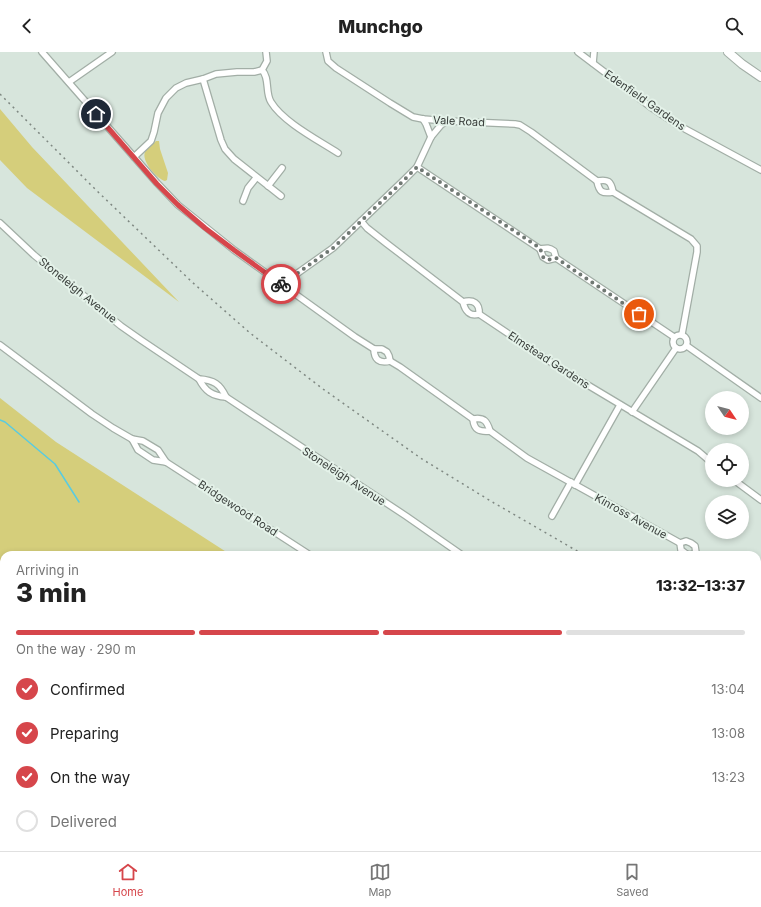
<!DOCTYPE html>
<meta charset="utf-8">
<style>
body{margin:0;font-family:Inter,sans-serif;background:#f2f2f2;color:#222;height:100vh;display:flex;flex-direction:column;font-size:15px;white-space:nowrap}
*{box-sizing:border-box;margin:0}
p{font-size:13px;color:#767676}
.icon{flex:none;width:22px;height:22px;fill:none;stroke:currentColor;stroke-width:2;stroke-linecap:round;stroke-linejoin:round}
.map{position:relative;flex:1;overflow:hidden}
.drawer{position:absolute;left:0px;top:499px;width:761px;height:300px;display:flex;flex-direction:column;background:#fff;border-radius:12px 12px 0 0;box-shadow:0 2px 6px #0003}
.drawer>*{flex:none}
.needle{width:26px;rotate:125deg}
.buttons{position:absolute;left:705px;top:339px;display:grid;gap:8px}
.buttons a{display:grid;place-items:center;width:44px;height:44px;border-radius:50%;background:#fff;box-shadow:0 2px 6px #0003;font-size:20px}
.pin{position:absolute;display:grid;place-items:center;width:34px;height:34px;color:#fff;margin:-17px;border:2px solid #fff;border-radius:50%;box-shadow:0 1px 4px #0007}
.courier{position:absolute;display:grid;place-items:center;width:40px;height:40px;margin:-20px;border:3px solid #d6464b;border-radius:50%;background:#fff;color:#222;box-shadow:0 1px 5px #0007}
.summary em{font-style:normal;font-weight:800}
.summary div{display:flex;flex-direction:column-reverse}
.summary{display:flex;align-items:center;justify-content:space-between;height:68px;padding:0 16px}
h1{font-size:26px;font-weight:800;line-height:30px}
.bar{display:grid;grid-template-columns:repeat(4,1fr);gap:6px 4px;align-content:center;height:48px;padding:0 16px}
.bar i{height:5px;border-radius:3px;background:#e0e0e0}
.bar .current{background:#d6464b}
.bar p{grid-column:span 4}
ol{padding:0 16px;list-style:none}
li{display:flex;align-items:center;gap:12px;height:44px}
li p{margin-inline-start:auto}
li .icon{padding:4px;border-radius:50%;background:#d6464b;color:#fff;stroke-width:4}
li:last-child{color:#767676}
li i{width:22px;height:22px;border:2px solid #e0e0e0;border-radius:50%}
header{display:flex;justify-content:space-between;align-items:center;height:52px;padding:0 16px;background:#fff;font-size:18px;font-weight:800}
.tab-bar{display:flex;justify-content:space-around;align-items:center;height:56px;border-top:1px solid #e0e0e0;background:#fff;font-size:11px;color:#767676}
.tab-bar a{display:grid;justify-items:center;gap:2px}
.tab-bar .current{color:#d6464b}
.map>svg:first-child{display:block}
.built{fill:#c6dacd}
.green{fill:#d5ce7b}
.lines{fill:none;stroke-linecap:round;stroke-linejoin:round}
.stream{stroke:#59cbe1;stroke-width:1.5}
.street-casing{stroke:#a2aea6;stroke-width:8}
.secondary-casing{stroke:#a2aea6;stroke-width:10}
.street{stroke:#fff;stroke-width:5.5}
.secondary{stroke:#fff;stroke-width:8}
.rail{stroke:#7f8882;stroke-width:1.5;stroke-dasharray:2 4;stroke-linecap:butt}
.done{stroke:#707873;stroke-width:4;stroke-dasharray:0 7.2}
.route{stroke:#d6464b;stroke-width:5}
.labels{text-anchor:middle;stroke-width:4;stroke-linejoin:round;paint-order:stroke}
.street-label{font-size:11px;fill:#383d3a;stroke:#e4f2e9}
</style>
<header><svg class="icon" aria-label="back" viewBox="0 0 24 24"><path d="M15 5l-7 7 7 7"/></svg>Munchgo<svg class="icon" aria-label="search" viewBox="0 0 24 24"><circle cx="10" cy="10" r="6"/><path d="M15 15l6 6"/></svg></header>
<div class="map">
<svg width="761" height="799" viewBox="0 0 761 799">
<rect width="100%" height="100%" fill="#d7e5dc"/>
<path class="built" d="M757 729 761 743V799H643L652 795H757Z"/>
<g class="green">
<path d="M0 57 32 95 179 250 27 136 0 108Z"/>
<path d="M156 89H159L160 97 168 121 167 128 165 129C157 127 141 109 145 100 147 96 152 93 156 89Z"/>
<path d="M0 346 56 390 231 503H4V510L0 509Z"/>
</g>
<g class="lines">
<path class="stream" d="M0 368 5 370 55 412 79 450"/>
<g class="street-casing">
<g id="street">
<path d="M42 0 157 131 178 153 234 198 355 285 374 297H382L387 300 389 304 390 309"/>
<path d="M326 0 328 9 336 16 390 51 413 65 423 67 447 69 515 72 520 73 531 80 597 129C608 127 611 129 613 140"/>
<path d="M578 0 652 56 676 72 761 118"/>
<path d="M593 11 594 0"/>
<path d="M262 18C270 26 265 41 271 50 283 70 318 88 338 101"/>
<path d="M203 27 221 88 225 97 234 107 281 144"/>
<path d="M69 30 112 0"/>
<path d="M423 67 426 72 431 85"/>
<path d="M134 105 151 89 154 80 158 61 166 46 176 36 186 31 203 27 216 22 237 20H254L262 18 267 9 266 0"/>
<path d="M417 115 540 197 543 205 548 208 556 206"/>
<path d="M597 129C599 140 602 142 613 140L691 187 697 194V200L682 282"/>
<path d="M268 134 282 116"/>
<path d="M243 149 248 136 256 126"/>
<path d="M361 169 367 176 386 191 463 250C465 259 470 265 479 262L561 317 698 399 712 411"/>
<path d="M0 171 34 203 121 274 141 288 199 327C214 328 220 332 226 345"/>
<path d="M540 197C546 196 549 195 554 199L556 206 674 285"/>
<path d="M283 233 295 223 333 196 403 129 417 115 431 85 441 73 447 69"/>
<path d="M463 250C473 247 480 251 479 262"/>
<circle cx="680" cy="290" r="7"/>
<path d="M0 293 92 362 113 376 132 387 143 389 158 398 166 410"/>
<path d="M687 294 761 346"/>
<path d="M374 297C374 307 379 312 390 309L400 315 473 367C484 365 487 369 490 379L527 406 680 491 686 489 691 491 695 494 696 501"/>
<path d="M199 327C205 339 212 344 226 345L406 464 462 503"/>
<path d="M632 360 676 296"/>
<path d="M473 367C474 378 479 380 490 379"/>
<path d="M132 387 138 398 153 408 166 410 310 503"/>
<path d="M734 428 761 448"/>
<path d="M575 433 620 353"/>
<path d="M552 464 571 430"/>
<path d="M680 491 681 498 685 501 689 503 696 501"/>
<path d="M757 541 761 543"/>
<path d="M0 557 4 559"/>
<path d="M0 641 4 642"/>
<path d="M757 671 761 674"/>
<path d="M0 726H4"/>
<path d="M757 757 761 758"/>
<path d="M420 795 421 799"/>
<path d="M237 798 250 795"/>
<path d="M124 799V795"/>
<path d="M524 799 540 795"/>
<path d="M645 799 658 795"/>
</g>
</g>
<g class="secondary-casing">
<path id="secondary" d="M728 0 742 12 761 25"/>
</g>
<use href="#street" class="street"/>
<use href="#secondary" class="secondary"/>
<g class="rail">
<path d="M0 42 96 138 192 230 250 281 323 337 422 407 494 451 584 503"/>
<path d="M757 611 761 613"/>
</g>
</g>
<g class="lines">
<path class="done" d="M281 232 284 233 295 223 333 196 403 129 417 115 540 196 543 205 548 208 556 206 639 262"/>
<path class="route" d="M96 62 157 132 178 153 205 176 234 198 281 232"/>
</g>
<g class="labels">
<g class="street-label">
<text transform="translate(645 48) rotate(35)" y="4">Edenfield Gardens</text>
<text transform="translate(459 69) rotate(3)" y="4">Vale Road</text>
<text transform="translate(78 238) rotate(39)" y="4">Stoneleigh Avenue</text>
<text transform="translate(549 308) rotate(33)" y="4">Elmstead Gardens</text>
<text transform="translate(344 424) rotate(33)" y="4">Stoneleigh Avenue</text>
<text transform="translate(238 456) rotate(33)" y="4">Bridgewood Road</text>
<text transform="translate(631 464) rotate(29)" y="4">Kinross Avenue</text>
</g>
</g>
</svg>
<div class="buttons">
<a><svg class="needle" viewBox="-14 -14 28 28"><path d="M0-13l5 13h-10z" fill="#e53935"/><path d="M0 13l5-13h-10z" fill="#767676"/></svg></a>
<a><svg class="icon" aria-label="locate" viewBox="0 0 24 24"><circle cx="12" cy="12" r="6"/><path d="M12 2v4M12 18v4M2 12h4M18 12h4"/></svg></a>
<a><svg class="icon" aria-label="layers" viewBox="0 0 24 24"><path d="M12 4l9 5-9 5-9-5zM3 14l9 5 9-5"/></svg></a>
</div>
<div class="pin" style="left:639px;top:262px;background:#ea580c"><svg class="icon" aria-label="bag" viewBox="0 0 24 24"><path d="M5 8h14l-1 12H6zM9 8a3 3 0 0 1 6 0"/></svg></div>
<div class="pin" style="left:96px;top:62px;background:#1f2937"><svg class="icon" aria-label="home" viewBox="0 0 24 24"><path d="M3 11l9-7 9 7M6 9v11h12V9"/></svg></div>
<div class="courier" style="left:281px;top:232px"><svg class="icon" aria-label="bike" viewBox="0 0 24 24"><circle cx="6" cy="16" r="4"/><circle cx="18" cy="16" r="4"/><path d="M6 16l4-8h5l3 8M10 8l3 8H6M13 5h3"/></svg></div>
<section class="drawer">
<div class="summary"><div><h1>3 min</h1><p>Arriving in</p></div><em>13:32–13:37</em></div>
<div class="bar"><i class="current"></i><i class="current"></i><i class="current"></i><i></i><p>On the way · 290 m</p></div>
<ol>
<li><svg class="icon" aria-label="check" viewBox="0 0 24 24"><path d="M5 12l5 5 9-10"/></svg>Confirmed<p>13:04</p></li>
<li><svg class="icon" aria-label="check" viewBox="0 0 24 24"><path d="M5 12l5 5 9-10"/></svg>Preparing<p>13:08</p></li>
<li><svg class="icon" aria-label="check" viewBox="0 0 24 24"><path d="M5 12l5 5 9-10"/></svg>On the way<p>13:23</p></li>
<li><i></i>Delivered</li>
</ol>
</section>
</div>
<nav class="tab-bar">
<a class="current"><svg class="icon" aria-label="home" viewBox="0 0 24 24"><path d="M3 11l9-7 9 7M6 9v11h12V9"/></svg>Home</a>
<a><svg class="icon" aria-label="map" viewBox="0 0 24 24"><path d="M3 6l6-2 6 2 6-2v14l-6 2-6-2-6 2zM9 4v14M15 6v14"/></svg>Map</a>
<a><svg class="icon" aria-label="saved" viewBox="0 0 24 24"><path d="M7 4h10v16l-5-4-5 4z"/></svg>Saved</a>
</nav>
